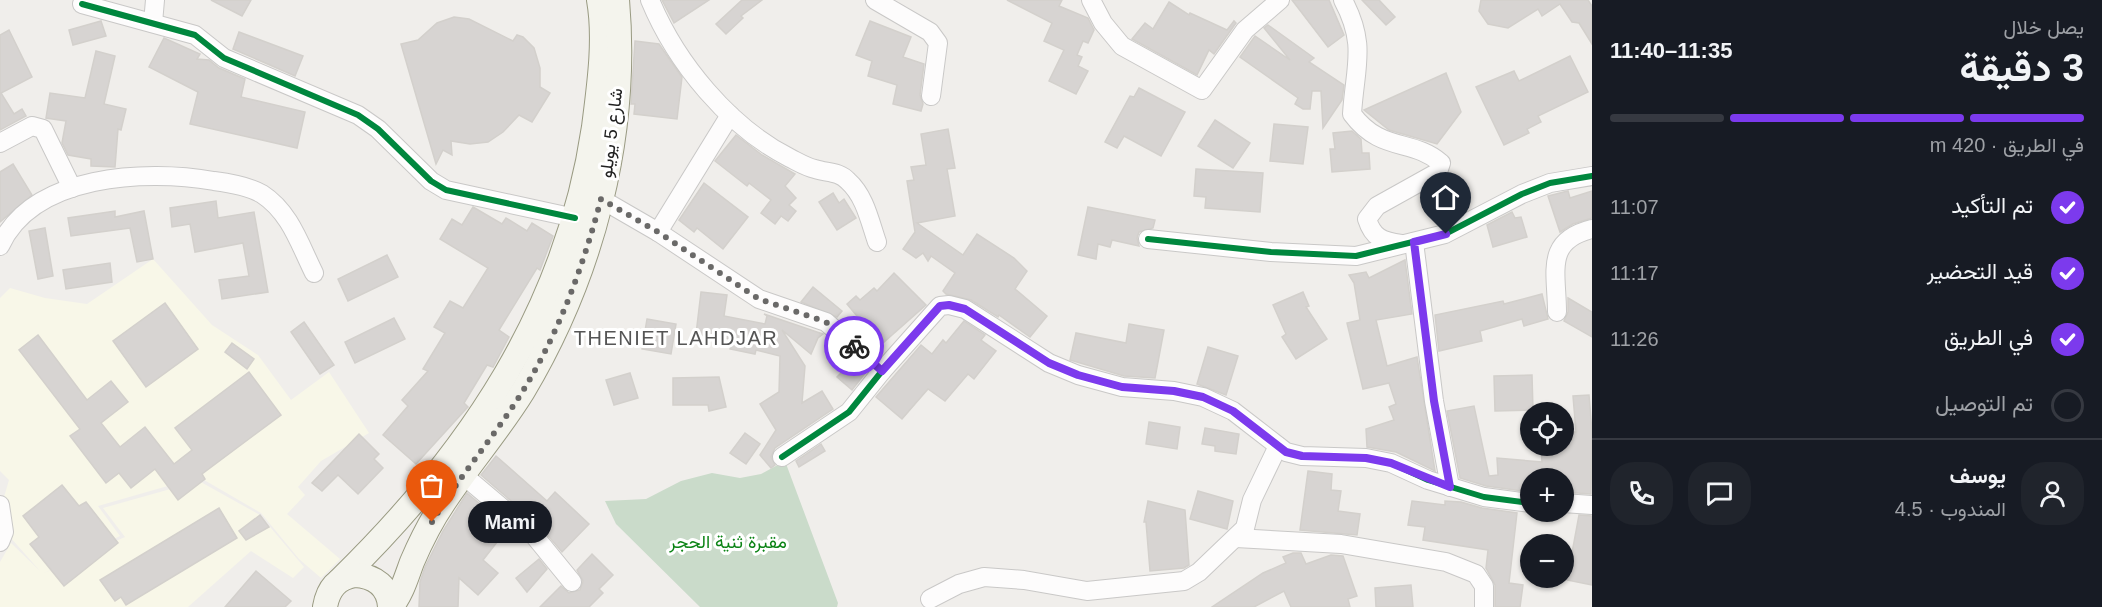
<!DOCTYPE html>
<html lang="ar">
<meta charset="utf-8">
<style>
body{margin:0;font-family:Arial,Vazirmatn,sans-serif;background:#20242c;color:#f1f3f6;direction:rtl;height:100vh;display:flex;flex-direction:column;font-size:22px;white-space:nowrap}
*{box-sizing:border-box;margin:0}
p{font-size:20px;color:#9ea1a6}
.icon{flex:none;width:33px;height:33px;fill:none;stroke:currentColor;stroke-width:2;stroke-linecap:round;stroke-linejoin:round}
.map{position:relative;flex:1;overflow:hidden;direction:ltr}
.side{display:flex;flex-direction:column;background:#171b24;width:510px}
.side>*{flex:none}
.buttons{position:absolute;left:1520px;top:402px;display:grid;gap:12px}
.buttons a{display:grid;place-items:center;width:54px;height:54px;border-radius:50%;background:#171b24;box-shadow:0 2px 4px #0004;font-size:30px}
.pin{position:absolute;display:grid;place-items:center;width:51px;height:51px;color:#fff;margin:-62px -26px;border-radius:50% 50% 50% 0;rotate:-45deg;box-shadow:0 0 6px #0007}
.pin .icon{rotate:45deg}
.courier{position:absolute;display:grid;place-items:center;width:60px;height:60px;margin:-30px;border:4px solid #7c3aed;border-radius:50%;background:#fff;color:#222;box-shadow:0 2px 8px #0007}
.bubble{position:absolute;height:42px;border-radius:21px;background:#171b24;box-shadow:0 2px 4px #0004;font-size:20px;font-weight:700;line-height:42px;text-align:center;direction:rtl}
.overview em{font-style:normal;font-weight:700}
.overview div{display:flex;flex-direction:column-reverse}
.overview{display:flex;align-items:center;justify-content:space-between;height:102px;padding:0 18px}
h1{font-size:39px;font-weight:700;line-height:45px}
.bar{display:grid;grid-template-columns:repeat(4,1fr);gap:9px 6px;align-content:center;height:72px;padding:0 18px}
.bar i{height:8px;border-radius:4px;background:#363941}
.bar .on{background:#7c3aed}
.bar p{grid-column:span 4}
.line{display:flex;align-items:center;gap:15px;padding:0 18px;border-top:2px solid #363941}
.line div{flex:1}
.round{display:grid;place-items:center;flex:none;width:63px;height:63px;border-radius:24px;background:#20242c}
ol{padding:0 18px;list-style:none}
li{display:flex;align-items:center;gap:18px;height:66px}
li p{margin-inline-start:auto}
li .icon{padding:6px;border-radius:50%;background:#7c3aed;color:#fff;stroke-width:4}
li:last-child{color:#9ea1a6}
li i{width:33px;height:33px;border:3px solid #363941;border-radius:50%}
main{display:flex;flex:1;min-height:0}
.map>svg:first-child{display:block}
.education{fill:#f8f7e8}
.cemetery{fill:#cadbca}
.building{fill:#d7d4d2;stroke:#d3d0cc;stroke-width:1.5}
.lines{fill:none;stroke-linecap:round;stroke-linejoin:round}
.street-casing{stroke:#c9c8c7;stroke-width:20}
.secondary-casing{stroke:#999a82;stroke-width:26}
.street{stroke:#fdfcfc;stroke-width:18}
.secondary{stroke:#f4f4ed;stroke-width:24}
.cycleway-casing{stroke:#fff;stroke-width:10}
.cycleway{stroke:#00873e;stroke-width:6}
.done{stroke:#6a6968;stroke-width:6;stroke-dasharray:0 10.8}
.route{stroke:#7c3aed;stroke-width:8}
.labels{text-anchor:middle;stroke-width:6;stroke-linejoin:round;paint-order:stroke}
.street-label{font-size:18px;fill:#222;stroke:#fff}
.park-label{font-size:18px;fill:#0c8416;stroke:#fff}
.neighbourhood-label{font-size:20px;letter-spacing:1.5px;fill:#555;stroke:#fff}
</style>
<main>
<section class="side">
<div class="overview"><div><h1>3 دقيقة</h1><p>يصل خلال</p></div><em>11:35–11:40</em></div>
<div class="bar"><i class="on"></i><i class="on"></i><i class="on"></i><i></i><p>في الطريق · 420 m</p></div>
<ol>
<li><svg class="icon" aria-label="check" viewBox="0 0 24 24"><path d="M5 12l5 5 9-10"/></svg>تم التأكيد<p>11:07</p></li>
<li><svg class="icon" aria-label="check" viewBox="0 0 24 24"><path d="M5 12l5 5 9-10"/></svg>قيد التحضير<p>11:17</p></li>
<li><svg class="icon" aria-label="check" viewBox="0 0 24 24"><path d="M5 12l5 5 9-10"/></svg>في الطريق<p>11:26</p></li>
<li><i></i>تم التوصيل</li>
</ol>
<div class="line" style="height:108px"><a class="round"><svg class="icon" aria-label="person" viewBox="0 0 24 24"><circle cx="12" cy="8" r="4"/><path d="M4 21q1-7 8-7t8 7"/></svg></a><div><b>يوسف</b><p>المندوب · 4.5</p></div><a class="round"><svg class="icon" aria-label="chat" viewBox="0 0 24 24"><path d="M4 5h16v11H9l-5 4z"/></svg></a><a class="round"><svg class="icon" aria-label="phone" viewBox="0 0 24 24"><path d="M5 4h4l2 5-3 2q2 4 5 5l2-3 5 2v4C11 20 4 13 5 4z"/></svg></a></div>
</section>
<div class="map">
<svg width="1592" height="607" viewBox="0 0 1592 607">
<rect width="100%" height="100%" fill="#f0eeeb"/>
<path class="education" d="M153 259 212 325 258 355 291 400 329 372 369 433 321 461 298 487 305 495 287 514 340 559 321 578 299 559 261 513 199 477 98 506 120 536 42 574 125 537 103 508 199 481 260 515 304 567 293 578 251 551 188 607H0V562L11 543 40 571 10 537 0 511 9 480 0 471V298L10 288 45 298 87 304Z"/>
<path class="cemetery" d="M785 461 838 603 837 607H700L616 524 605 501 646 499 681 481 712 473 740 478 761 474Z"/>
<g class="building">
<path d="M211 0H251L242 16Z"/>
<path d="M662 0H709L674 23Z"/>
<path d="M742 0H762L741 16 743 18 726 34 716 24Z"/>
<path d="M1007 0H1062L1059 6 1088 18 1094 30 1088 43 1083 41 1077 55 1082 57 1078 66 1088 71 1076 94 1049 81 1064 50 1044 41 1052 23Z"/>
<path d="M1292 0H1329L1344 35 1328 47Z"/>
<path d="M1362 0H1379L1395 17 1386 25Z"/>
<path d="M1481 0H1588L1592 6V44L1579 23 1572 22 1560 4 1542 16 1538 9 1508 28 1488 24 1479 11Z"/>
<path d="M1169 2 1189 15 1190 13 1227 30 1234 21 1236 23 1214 54 1209 50 1197 75 1132 39 1145 23 1153 29Z"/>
<path d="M454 17 469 19 513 41 517 35 523 37 534 48 540 68V87L550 93 532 122 519 115 503 132 488 142 470 144 451 141 452 155 443 150 436 164 401 44 418 40 437 23Z"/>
<path d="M101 21 106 36 73 45 69 30Z"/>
<path d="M870 21 911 37 903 57 924 64 920 95 923 104 921 111 893 104 897 85 868 76 872 61 856 55Z"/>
<path d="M1268 25 1314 58 1309 62 1344 85 1342 100 1323 128 1321 91H1312L1310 109H1303L1295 104 1298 98 1240 57 1255 36 1290 60 1264 28Z"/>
<path d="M9 30 32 77 1 93 14 114 22 109 26 116 0 130V35Z"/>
<path d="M239 32 303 56 295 76 233 49Z"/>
<path d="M164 38 200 54 197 59 209 60 219 68 245 79 241 97 305 112 297 148 190 124 198 92 149 67Z"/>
<path d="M635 41 659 44 682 77 677 119 634 114 635 104H631Z"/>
<path d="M96 51 115 56 104 104 126 109 121 130 118 129 115 167 91 166V159L68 155 62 143 66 121 46 118 50 93 85 98Z"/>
<path d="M1570 56 1588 92 1538 116 1541 122 1527 129 1529 133 1504 145 1476 87 1514 71 1519 81Z"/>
<path d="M1446 73 1461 112 1437 144 1389 130 1364 110Z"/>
<path d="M1139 88 1185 112 1161 156 1124 136 1117 148 1105 142 1130 96 1134 97Z"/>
<path d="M1215 120 1250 143 1233 168 1198 146Z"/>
<path d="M1274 124 1308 127 1303 164 1270 161Z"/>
<path d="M948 129 955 168 947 169 955 216 917 223 963 255 977 234 1014 258 1027 271 1015 289 1047 316 1030 337 999 315 998 317 971 300 946 294 943 291 955 273 931 256 928 261 923 253 916 258 903 249 915 232 907 181 914 180 911 167 926 165 921 134Z"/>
<path d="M1352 131 1361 139 1362 153H1369L1370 169 1332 172 1330 149H1335L1333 133Z"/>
<path d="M736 135 762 155 795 174 785 186 796 198 789 205 796 211 788 221 781 216 775 224 761 213 771 200 749 183 747 186 715 161Z"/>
<path d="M13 164 32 195 0 222V172Z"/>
<path d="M1196 169 1263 173 1260 212 1205 208 1206 197 1194 196Z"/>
<path d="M704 183 748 217 723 249 697 228 694 232 679 220Z"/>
<path d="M1568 191 1570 198 1592 191V218L1573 224 1560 232 1548 196Z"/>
<path d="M833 193 839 203 844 199 856 218 837 230 819 202Z"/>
<path d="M216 201 218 218 254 212 268 292 222 299 219 280 249 276 243 243 195 252 190 224 172 227 170 208Z"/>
<path d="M473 207 502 224 506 218 527 231 532 223 553 236 540 270 537 268 499 330 509 337 493 367 487 365 464 403 468 407 466 409 416 464 383 435 408 406 402 400 428 371 423 369 445 333 434 327 450 301 463 308 488 268 440 239 452 219 462 225Z"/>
<path d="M1088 207 1155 220 1153 228 1139 232 1137 238 1139 246 1112 240 1110 247 1098 244 1096 259 1078 255Z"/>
<path d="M115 211V217L144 211 153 259 137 262 130 228 71 236 68 218Z"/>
<path d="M1512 212 1515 218 1521 217 1527 237 1493 247 1487 225Z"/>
<path d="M45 228 53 276 38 279 29 231Z"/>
<path d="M387 255 398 277 348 301 338 279Z"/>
<path d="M1405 260 1412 314 1376 320 1387 366 1417 357 1435 471 1396 452 1367 447 1366 429 1394 420 1389 407 1396 404 1389 383 1363 389 1347 323 1360 320 1354 283 1349 275 1366 272 1369 278Z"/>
<path d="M110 263 112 282 66 289 63 270Z"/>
<path d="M894 273 926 305 875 350 864 340 872 334 847 304 856 296 860 300 874 288 877 291Z"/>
<path d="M813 287 842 311 837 317 801 302Z"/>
<path d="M701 292 727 295 724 316 765 324 767 316 764 314 823 334 818 338 811 354 782 330 805 366 802 403 822 391 833 409 775 448 771 457 775 465 771 468 760 455 776 430 760 404 779 392 780 356 756 350 755 354 730 349 732 339 696 334Z"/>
<path d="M1303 292 1309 306 1306 307 1327 339 1296 359 1282 337 1286 334 1273 305Z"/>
<path d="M1542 294 1548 319 1524 326 1522 319 1480 331 1482 341 1439 351 1435 315 1503 301 1504 304Z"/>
<path d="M1568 298 1592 312V337L1564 321 1568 312Z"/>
<path d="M165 303 198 349 146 387 113 341Z"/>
<path d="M394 318 405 339 355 363 345 342Z"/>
<path d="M647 319 676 324 671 354 642 349Z"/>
<path d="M964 321 985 335 981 340 996 351 974 379 968 374 945 401 928 389 902 419 876 397 921 345 932 354 943 340 946 343Z"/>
<path d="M304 322 334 365 320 374 291 332Z"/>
<path d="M1129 324 1164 330 1155 378 1124 376 1070 360 1076 333 1126 343Z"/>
<path d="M38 335 87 400 111 381 128 402 101 423 120 447 145 427 174 464 192 450 175 428 249 372 281 415 202 474 205 479 178 500 155 469 131 488 119 473 106 483 70 436 80 429 19 350Z"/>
<path d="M232 343 254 359 247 369 225 352Z"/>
<path d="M1208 347 1238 356 1226 395 1197 384Z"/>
<path d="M847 355 866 372 852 390 837 377 849 365 842 359Z"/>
<path d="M630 373 638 398 614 405 606 380Z"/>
<path d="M1532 375 1533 410 1495 411 1494 376Z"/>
<path d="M719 377 726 407 709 411 708 405H673V378Z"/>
<path d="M1589 395 1592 432 1591 494 1563 492V478H1530V492L1486 486 1460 478 1447 411 1474 406 1489 476 1498 475 1497 458 1542 462 1541 446H1563V440H1572V432H1576L1573 396Z"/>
<path d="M1149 422 1180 427 1177 449 1146 444Z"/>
<path d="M1205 428 1239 434 1236 454 1215 451V446L1202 444Z"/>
<path d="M745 433 760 444 746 464 730 453Z"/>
<path d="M359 434 379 454 374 459 383 468 358 494 338 475 322 491 312 483Z"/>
<path d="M821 444 825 451 799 467 796 461Z"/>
<path d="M496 456 547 501 555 492 589 524 562 552 539 525 481 475Z"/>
<path d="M1308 471 1332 474 1331 490 1341 491 1338 511 1360 514 1357 535 1300 530Z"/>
<path d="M62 485 79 506 86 502 118 543 64 586 30 544 39 537 23 516Z"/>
<path d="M1198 491 1233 501 1227 529 1190 519Z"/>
<path d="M467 493 508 528 483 560 498 573 478 595 459 578 458 607H419L420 582 425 567 443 531Z"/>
<path d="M1148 501 1185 510 1189 565 1184 568 1150 571 1146 522H1144Z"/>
<path d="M1412 501 1445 505V501L1461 502 1482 508 1517 513 1509 583 1523 585 1520 607H1495V585L1486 568 1488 550 1423 540 1425 527 1408 525Z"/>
<path d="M219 508 237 538 126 605 121 597 115 601 100 580Z"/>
<path d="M260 515 269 527 246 540 239 531Z"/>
<path d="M1579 515 1592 516V585L1567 580Z"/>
<path d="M1293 553H1301L1306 564 1331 555 1343 556 1357 596 1348 599 1350 607H1291L1284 591 1254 607H1212L1263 573 1286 563 1283 557Z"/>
<path d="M592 554 613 575 599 589 603 593 589 607H540L561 586 569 593 580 590 583 581 577 570Z"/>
<path d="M539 559 547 569 527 592 516 578Z"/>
<path d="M256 571 291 601 285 607H225Z"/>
<path d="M1411 585 1413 607H1376L1375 588Z"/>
</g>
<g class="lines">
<g class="street-casing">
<g id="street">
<path d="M650 0C676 63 729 127 790 158 798 162 806 167 815 169 827 173 839 171 848 181 865 196 870 222 877 242"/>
<path d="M875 0 930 32 938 43 931 96"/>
<path d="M1091 0 1103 23 1122 46 1202 90 1245 30 1280 0"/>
<path d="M1343 0C1367 45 1355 66 1352 114 1381 153 1412 138 1441 163L1438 172 1377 206 1367 219C1373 238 1382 241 1401 244"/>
<path d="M82 4 195 35 224 58 358 115 378 129 431 181 446 190 575 218"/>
<path d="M153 23 155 0"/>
<path d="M0 143 32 126 43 129 72 188"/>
<path d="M601 199 658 232 759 299 826 322 882 371"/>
<path d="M658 232 730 115"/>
<path d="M1148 239 1271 252 1356 256 1445 234 1522 194 1550 183 1592 176"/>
<path d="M1414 242 1434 401 1450 487"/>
<path d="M0 246C33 174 146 169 214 181 229 183 249 186 262 194 290 212 300 245 314 273"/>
<path d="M1557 312C1557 272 1544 241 1592 229"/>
<path d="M782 457 849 412 882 371 940 306 949 305 965 309 1049 363 1078 375 1122 387 1174 391 1203 397 1233 411 1286 452 1302 456 1366 458 1391 463 1428 480 1484 497 1530 503"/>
<path d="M463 475 532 533 572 582"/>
<path d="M1563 503 1592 505"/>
<path d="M0 505 4 532 0 542"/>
<path d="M1236 538 1341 544 1446 562 1476 574 1484 586V607"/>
<path d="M930 599 959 584 984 577 1024 580 1087 591 1184 581 1199 572 1245 528 1252 500 1278 446"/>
</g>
</g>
<g class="secondary-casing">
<g id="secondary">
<path d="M340 580C470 453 567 310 594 127 599 87 606 40 599 0"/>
<path d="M325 607C328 589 337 578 355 575 375 576 389 587 390 607"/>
<path d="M391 607C402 593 406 578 412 562 421 541 431 521 444 502 469 464 499 430 523 391 592 275 629 136 617 0"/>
</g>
</g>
<use href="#street" class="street"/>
<use href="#secondary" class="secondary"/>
<g class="cycleway-casing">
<g id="cycleway">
<path d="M82 4 195 35 224 58 358 115 378 129 431 181 446 190 575 218"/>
<path d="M1148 239 1271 252 1356 256 1445 234 1522 194 1550 183 1592 176"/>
<path d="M782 457 849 412 882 371 940 306 949 305 965 309 1049 363 1078 375 1122 387 1174 391 1203 397 1233 411 1286 452 1302 456 1366 458 1391 463 1428 480 1484 497 1530 503"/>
</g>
</g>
<use href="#cycleway" class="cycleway"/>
</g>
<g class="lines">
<path class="done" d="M432 522C459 477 493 438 521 394 559 333 583 267 601 199L658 232 759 299 826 322 854 346"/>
<path class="route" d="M854 346 882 371 940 306 949 305 965 309 1049 363 1078 375 1122 387 1174 391 1203 397 1233 411 1286 452 1302 456 1366 458 1391 463 1450 487 1434 401 1414 242 1446 234"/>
</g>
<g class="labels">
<g class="street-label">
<text transform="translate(611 133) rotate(-83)" y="6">شارع 5 يويلو</text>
</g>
<g class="park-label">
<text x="728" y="548">مقبرة ثنية الحجر</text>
</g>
<g class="neighbourhood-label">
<text x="676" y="345">THENIET LAHDJAR</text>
</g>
</g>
</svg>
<div class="buttons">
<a><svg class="icon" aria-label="locate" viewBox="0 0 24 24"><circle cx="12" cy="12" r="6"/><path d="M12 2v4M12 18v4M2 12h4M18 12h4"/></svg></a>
<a>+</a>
<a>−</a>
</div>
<div class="pin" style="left:432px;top:522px;background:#ea580c"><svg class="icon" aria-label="bag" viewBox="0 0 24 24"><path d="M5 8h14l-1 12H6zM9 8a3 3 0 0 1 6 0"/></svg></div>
<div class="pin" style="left:1446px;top:234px;background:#1f2937"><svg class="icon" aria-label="home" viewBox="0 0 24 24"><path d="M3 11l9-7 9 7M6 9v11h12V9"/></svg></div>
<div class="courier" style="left:854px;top:346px"><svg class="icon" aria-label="bike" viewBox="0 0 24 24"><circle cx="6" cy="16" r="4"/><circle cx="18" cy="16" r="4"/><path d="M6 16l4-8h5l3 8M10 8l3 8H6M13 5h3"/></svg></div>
<div class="bubble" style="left:468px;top:501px;width:84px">Mami</div>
</div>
</main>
